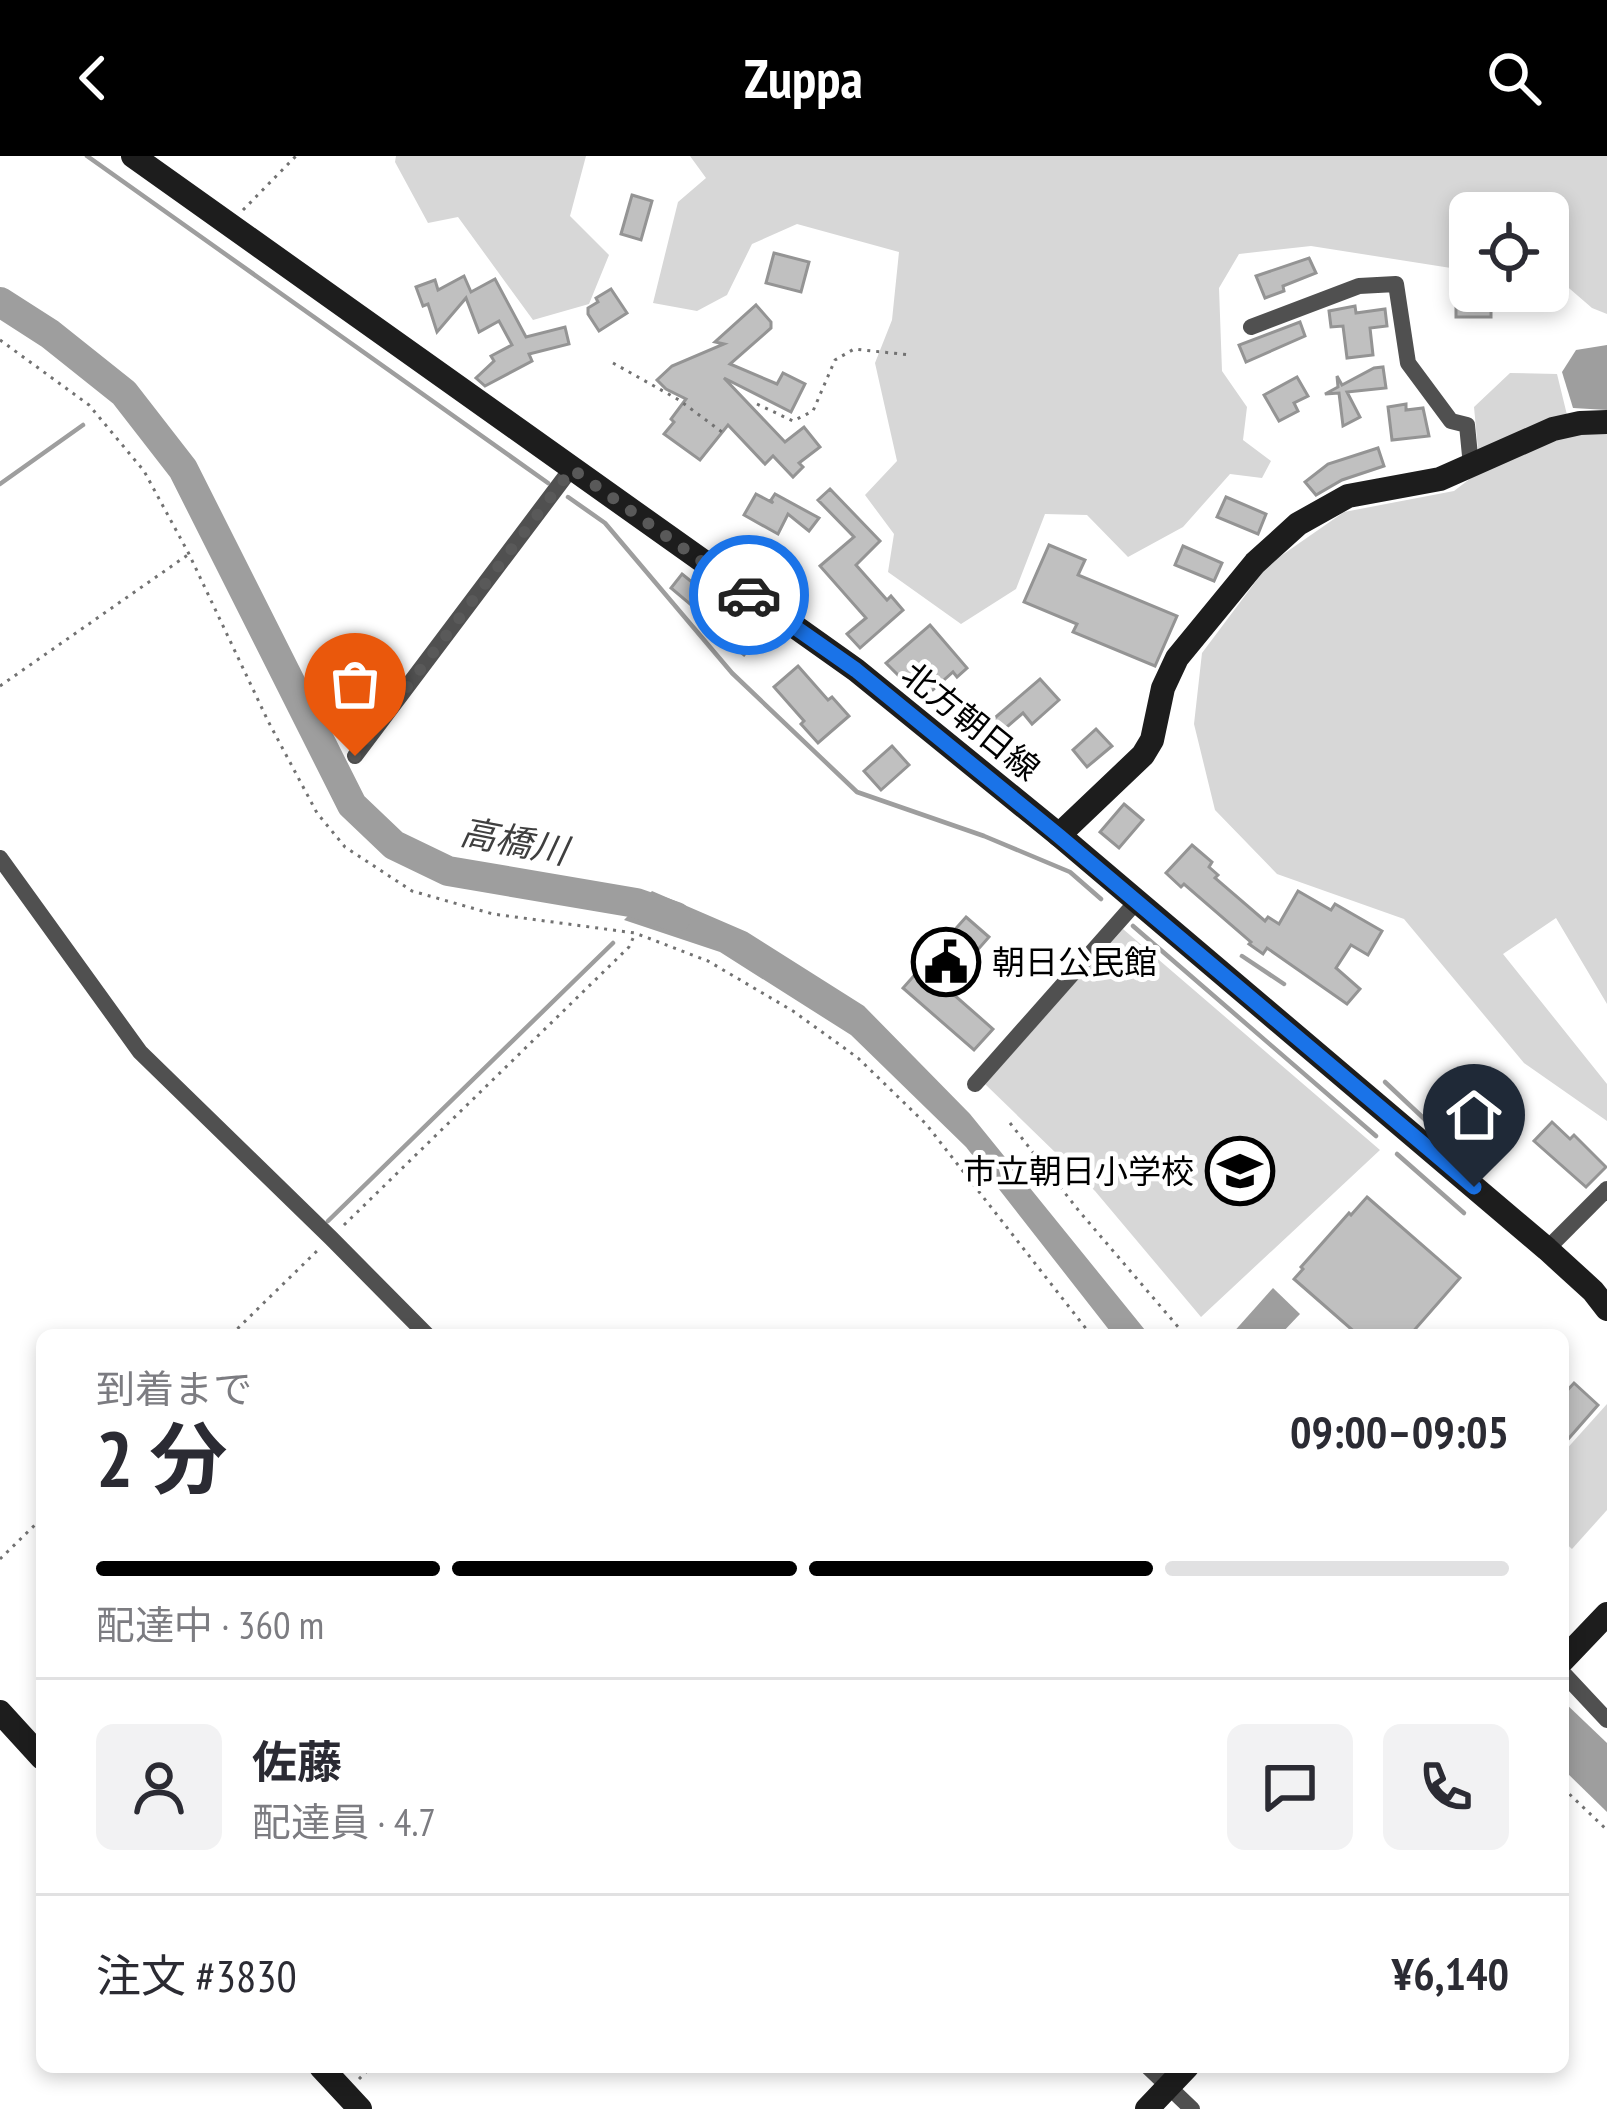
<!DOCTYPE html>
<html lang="ja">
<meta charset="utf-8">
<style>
body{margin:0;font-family:"PT Sans Narrow","Noto Sans JP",sans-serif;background:#f2f2f3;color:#2b2b33;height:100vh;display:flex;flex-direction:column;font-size:45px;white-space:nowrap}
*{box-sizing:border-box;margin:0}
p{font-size:39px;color:#7c7c81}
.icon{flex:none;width:66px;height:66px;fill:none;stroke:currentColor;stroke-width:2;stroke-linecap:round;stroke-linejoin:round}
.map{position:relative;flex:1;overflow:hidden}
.side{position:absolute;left:36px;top:1173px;width:1533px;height:744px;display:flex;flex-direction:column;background:#fff;border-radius:18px;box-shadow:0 6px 18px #0003}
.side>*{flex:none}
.controls{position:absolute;left:1449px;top:36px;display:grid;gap:24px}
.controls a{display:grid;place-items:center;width:120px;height:120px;border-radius:18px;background:#fff;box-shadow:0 6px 18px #0003;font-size:60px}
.pin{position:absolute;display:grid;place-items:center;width:102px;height:102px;color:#fff;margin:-123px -51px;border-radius:50% 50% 50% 0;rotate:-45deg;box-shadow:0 0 12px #0007}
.pin .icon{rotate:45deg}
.courier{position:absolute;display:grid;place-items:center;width:120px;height:120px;margin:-60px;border:9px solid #1a73e8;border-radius:50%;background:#fff;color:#222;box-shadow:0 3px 15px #0007}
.head em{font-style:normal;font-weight:700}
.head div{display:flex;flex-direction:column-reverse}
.head{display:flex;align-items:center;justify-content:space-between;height:204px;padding:0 60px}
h1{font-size:78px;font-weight:700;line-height:90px}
.bar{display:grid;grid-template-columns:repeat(4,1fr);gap:18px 12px;align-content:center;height:144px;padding:0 60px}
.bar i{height:15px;border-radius:9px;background:#e1e1e2}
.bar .current{background:#000}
.bar p{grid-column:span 4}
.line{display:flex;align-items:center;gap:30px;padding:0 60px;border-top:3px solid #e1e1e2}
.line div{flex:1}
.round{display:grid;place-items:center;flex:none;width:126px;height:126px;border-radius:18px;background:#f2f2f3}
header{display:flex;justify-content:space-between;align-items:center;height:156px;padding:0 60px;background:#000;color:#fff;font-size:54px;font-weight:700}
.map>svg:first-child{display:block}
.green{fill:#d7d7d7}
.water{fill:#9e9e9e}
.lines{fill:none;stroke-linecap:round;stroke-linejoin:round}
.stream{stroke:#9e9e9e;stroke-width:4.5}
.river{stroke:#9e9e9e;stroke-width:30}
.building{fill:#c0c0c0;stroke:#949494;stroke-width:3}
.path{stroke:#727272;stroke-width:3;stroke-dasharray:3 6;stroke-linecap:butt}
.street{stroke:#505050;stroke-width:16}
.secondary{stroke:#1d1d1d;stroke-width:24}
.done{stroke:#595959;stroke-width:12;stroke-dasharray:0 21.6}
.route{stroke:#1a73e8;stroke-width:15}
.labels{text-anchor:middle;stroke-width:10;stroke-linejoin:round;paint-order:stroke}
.street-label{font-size:33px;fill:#000;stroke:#fff}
.poi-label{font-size:33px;fill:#000;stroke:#fff;text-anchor:start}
.water-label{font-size:36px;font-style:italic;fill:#3f3f3f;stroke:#fff}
</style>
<header><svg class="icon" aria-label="back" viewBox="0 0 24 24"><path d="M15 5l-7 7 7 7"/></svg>Zuppa<svg class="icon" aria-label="search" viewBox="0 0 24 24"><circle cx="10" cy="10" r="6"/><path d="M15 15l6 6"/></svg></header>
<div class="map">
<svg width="1607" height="1953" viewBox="0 0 1607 1953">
<rect width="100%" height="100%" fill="#fff"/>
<g class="green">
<path d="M396 0H586L570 60 609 99 589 148 533 164 458 61 428 67 395 6Z"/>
<path d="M690 0H1607V158L1592 152 1548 114V57H1470V115L1311 90 1239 98 1219 132 1222 215 1247 251 1243 284 1271 305 1262 322 1230 318 1183 371 1128 401 1087 359 1045 358 1016 433 961 468 888 416 894 378 865 339 897 305 875 207 892 164 899 96 797 68 752 88 727 139 697 155 653 147 678 46 706 22Z"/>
<path d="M1510 217 1557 218 1568 263 1607 266V848L1556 762 1503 798 1607 928V965L1524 907 1404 763 1277 718 1215 654 1194 568 1202 497 1268 409 1344 356 1454 335 1480 315 1474 251Z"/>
<path d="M1123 773 1380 994 1201 1161 1095 1035 985 928Z"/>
<path d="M1607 1248V1354L1572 1393 1563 1385V1297Z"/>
</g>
<g class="water">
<path d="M1607 189V254L1573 252 1562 216 1576 194Z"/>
<path d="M652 735 747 776 864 850 970 958 1149 1179H1113L966 991 851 879 720 796 624 764Z"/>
<path d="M1273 1132 1300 1158 1280 1179H1231Z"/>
<path d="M1563 1545 1607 1587V1656L1563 1613Z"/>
</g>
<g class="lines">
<g class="stream">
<path d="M87 0 548 327"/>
<path d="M0 328 83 269"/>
<path d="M568 341 605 367 732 517 857 636 984 680 1070 716 1101 743"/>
<path d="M1133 770 1376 980"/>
<path d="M1242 800 1284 828"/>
<path d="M1385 926 1434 972 1459 1004"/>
<path d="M1397 998 1464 1057"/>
<path d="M328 1065 613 787"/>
</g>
<path class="river" d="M0 146 50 178 124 237 183 313 352 649 394 689 448 715 636 747 676 761"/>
</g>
<g class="building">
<path d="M632 39 652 45 641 84 621 78Z"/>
<path d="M774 97 809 106 801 136 766 127Z"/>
<path d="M1309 102 1316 117 1283 130 1284 135 1265 142 1256 120Z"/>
<path d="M464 120 471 136 495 123 526 181 565 171 569 188 529 198 532 205 485 230 476 222 494 205 491 200 512 189 499 165 479 176 466 142 437 176 428 148 423 150 416 131 435 124 438 134Z"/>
<path d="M611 133 627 157 599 175 588 158V152L598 146 596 142Z"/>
<rect x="1456" y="135" width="35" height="26"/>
<path d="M756 149 771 166V172L730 208 777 228 783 217 805 228 791 256 724 222 785 286 804 271 820 291 799 307 803 311 793 321 773 300 765 308 728 269 700 304 664 278 674 266 671 263 686 243 666 233 657 224 672 210 724 188 715 186Z"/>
<path d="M1355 150 1356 157 1385 153 1387 170 1370 172 1373 199 1347 202 1343 170 1331 171 1329 155Z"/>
<path d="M1300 166 1305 180 1246 206 1239 189Z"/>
<path d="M1383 211 1386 232 1347 236 1360 261 1343 270 1339 237 1325 238 1338 231 1337 220 1342 229 1374 212Z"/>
<path d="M1297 221 1308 240 1294 247 1298 255 1279 265 1264 239Z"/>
<path d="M1406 248V254L1423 252 1429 280 1392 284 1388 251Z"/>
<path d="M1378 292 1384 310 1342 324 1316 339 1305 326 1328 308Z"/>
<path d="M830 333 880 385 856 409 887 444 891 440 903 454 860 492 847 478 866 462 820 410 854 381 818 344Z"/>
<path d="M756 338 773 347 771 344 775 338 819 362 809 375 788 358 778 378 744 359Z"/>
<path d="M1226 341 1266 358 1258 378 1217 361Z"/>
<path d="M1049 389 1085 404 1078 419 1177 460 1155 510 1073 476 1077 468 1024 446Z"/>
<path d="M1183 390 1222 407 1214 425 1175 409Z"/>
<path d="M682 418 719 448 722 445 762 477 744 499 704 467 708 463 671 432Z"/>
<path d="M930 469 967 512 957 521 953 516 926 540 916 530 912 533 886 507Z"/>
<path d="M798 510 828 544 832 541 849 560 818 587 801 568 804 565 774 531Z"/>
<path d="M1040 523 1059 544 1032 568 1023 557 1000 577 990 566Z"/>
<path d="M1096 573 1112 590 1087 611 1073 594Z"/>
<path d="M892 590 909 609 881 634 864 615Z"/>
<path d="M1124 648 1143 664 1119 692 1100 676Z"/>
<path d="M1192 689 1212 706 1209 711 1218 719 1215 722 1265 765 1268 761 1279 768 1298 735 1331 754 1335 748 1382 775 1368 799 1351 789 1336 812 1360 833 1347 848 1267 792 1263 798 1249 788 1251 786 1184 728 1181 731 1166 717Z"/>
<path d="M966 761 989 781 945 831 993 873 974 894 903 832Z"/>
<path d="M1487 954 1511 975 1488 1002 1464 981Z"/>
<path d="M1552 966 1570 983 1574 979 1606 1011 1586 1031 1534 985Z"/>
<path d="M1367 1041 1460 1122 1410 1179H1358L1294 1123 1303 1113 1301 1111 1349 1057 1351 1059Z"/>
<path d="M1574 1227 1598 1249 1563 1289V1239Z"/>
</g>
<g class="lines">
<g class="path">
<path d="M243 54 296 0"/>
<path d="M0 184 89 249 144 315 189 398 268 565 317 657 345 691 412 735 493 758 635 777 708 805 793 855 858 902 926 968 1091 1179"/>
<path d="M613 207 679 244 726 279"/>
<path d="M757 248 793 265 813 255 835 204 854 193 910 199"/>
<path d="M0 530 189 398"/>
<path d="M1010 967 1079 1055 1185 1179"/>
<path d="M344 1069 629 791 634 780"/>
<path d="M231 1179 320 1092"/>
<path d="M0 1403 42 1362"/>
<path d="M1563 1632 1607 1674"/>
<path d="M359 1923 371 1911"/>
</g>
<g class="street">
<path d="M1251 171 1359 130 1396 128 1408 207 1451 265 1467 269 1471 310"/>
<path d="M355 600 571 313"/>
<path d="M0 702 140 896 331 1082 427 1179"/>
<path d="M975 928 1137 745"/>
<path d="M1547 1093 1607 1033"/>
<path d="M1563 1517 1607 1564"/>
<path d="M1148 1911 1192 1953"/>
</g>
<g class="secondary">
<path d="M133 0 856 514 1059 679 1547 1093 1593 1135 1607 1153"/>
<path d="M1059 679 1143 599 1152 584 1163 532 1177 502 1255 407 1298 368 1348 340 1440 323 1553 273 1580 267 1607 266"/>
<path d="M1563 1504 1607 1458"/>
<path d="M0 1556 42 1602"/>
<path d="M321 1911 360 1953"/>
<path d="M1147 1953 1187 1911"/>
</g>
</g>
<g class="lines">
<path class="done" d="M355 600 572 313 749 439"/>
<path class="route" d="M749 439 856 514 1059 680 1474 1031"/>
</g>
<defs>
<g id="civic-ring" transform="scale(3.45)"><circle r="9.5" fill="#fff" stroke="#000" stroke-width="1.5"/><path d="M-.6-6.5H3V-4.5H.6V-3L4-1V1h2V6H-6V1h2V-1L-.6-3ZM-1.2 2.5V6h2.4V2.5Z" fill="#000"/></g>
<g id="school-ring" transform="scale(3.45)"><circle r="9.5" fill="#fff" stroke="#000" stroke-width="1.5"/><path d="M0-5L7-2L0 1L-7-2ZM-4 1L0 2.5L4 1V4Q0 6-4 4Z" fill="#000"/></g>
</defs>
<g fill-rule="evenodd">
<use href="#civic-ring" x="946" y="806"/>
<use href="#school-ring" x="1240" y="1015"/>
</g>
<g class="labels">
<g class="street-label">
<text transform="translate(971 565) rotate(39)" y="12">北方朝日線</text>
</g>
<g class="poi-label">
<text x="992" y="818">朝日公民館</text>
<text x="1194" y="1027" text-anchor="end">市立朝日小学校</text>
</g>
<g class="water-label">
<text transform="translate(514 685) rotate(11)" y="13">高橋川</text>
</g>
</g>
</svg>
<div class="controls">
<a><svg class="icon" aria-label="locate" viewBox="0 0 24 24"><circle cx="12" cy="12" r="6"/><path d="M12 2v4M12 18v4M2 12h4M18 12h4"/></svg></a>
</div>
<div class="pin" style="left:355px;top:600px;background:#ea580c"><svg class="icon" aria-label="bag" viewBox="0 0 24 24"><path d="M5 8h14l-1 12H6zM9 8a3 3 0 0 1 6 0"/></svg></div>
<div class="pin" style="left:1474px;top:1031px;background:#1f2937"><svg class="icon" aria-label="home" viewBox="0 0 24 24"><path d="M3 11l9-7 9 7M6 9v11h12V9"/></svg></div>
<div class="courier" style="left:749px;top:439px"><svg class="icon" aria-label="car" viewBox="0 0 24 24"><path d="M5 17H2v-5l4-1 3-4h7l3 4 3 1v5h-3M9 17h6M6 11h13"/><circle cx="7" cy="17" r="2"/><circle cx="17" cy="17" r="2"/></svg></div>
<section class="side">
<div class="head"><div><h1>2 分</h1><p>到着まで</p></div><em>09:00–09:05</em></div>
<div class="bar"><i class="current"></i><i class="current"></i><i class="current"></i><i></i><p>配達中 · 360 m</p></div>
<div class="line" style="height:216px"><a class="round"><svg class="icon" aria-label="person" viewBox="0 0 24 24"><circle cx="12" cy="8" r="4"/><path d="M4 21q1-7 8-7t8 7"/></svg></a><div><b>佐藤</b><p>配達員 · 4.7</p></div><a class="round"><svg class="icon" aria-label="chat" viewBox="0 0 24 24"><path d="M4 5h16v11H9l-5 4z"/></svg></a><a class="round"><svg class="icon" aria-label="phone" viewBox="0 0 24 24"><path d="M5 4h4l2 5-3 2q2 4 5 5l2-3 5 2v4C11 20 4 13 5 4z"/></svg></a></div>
<div class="line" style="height:156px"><div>注文 #3830</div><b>¥6,140</b></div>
</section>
</div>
